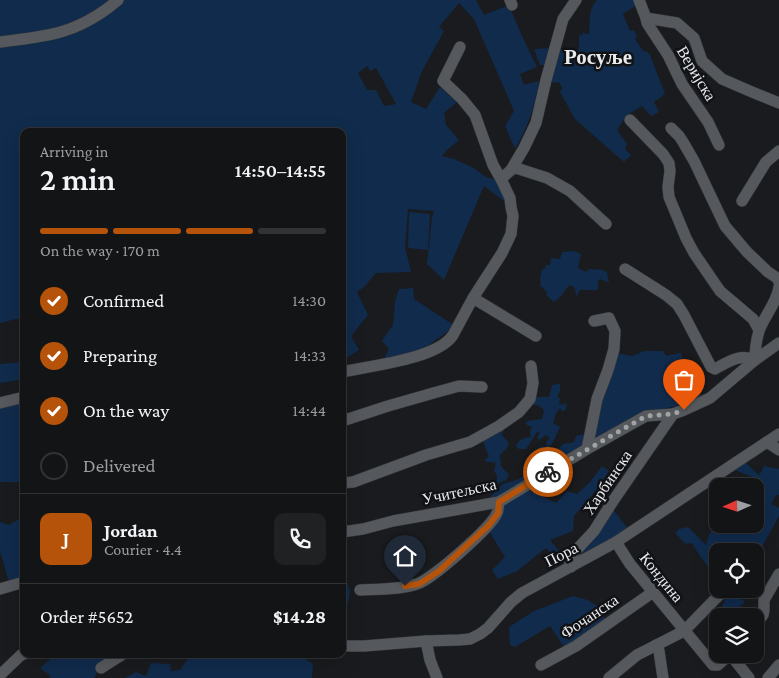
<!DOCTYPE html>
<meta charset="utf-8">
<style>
body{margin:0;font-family:"Crimson Pro",serif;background:#202123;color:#f1f3f6;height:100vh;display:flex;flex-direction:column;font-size:19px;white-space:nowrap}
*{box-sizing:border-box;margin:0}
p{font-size:16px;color:#9d9ea1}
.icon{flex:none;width:28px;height:28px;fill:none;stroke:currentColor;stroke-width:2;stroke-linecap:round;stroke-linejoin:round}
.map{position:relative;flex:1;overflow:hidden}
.drawer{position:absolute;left:20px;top:128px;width:326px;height:530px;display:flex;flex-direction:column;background:#131416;border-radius:10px;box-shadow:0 5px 20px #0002,0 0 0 1px #323335}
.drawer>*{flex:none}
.needle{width:32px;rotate:267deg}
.buttons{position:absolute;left:709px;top:478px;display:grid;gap:10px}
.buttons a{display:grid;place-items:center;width:55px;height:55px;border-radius:10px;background:#131416;box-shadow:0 5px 20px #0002,0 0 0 1px #323335;font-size:25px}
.pin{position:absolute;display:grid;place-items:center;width:42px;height:42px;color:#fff;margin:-51px -21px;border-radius:50% 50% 50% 0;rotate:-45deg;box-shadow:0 0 5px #0007}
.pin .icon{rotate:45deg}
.courier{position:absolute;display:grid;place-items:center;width:50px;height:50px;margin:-25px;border:4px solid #b45309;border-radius:50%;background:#fff;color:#222;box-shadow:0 1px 6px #0007}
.summary em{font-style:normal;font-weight:600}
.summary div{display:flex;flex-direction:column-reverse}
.summary{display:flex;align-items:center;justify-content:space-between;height:85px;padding:0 20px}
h1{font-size:32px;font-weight:600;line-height:38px}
.bar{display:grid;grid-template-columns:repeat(4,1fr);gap:8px 5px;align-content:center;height:60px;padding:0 20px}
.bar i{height:6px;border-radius:4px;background:#323335}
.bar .selected{background:#b45309}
.bar p{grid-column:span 4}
.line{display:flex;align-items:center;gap:12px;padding:0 20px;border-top:1px solid #323335}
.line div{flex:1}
.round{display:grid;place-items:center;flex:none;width:52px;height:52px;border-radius:10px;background:#202123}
ol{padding:0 20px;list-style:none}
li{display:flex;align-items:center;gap:15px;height:55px}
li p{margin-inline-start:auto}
li .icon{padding:5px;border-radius:50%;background:#b45309;color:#fff;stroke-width:4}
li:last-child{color:#9d9ea1}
li i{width:28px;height:28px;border:2px solid #323335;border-radius:50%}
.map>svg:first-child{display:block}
.green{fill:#112b4c;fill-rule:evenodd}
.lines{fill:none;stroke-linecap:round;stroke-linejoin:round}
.minor-casing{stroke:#37383a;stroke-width:12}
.minor{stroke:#55585c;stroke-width:11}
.done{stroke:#a0a2a4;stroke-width:5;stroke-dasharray:0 9}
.route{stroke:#b45309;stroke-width:6}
.labels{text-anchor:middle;stroke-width:5;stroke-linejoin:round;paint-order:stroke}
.street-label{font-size:16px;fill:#e8eaec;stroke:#101215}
.district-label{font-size:21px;font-weight:bold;fill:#e8eaec;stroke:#101215}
</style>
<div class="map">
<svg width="779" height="678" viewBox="0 0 779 678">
<rect width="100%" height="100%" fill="#191b1e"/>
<g class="green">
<path d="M0 0H476L484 15 509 5 521 34 537 67 520 74 524 85 539 81C534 108 529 125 515 149L505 126 514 111 474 19 459 3 439 27 444 31 422 71 411 102 426 109 440 87 457 102 444 113 446 125 459 140 447 150 442 156 454 159 474 168 486 177 497 180 508 204 484 186 444 280 427 264 432 218 434 211 408 209 405 247 411 272 376 273 364 287 357 292 368 315 351 336 359 350 344 359 342 357V131H24V317L0 323ZM367 66 370 71 376 68 396 104 384 106 376 90H367L358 73Z"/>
<path d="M597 0H636L637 5 623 14 630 31 634 30 637 37 635 39 644 52 646 51 650 55 665 94 654 102 659 112 651 116 642 106 626 116 617 130 627 144 625 149 631 155 624 162 575 119 560 92 562 88 559 82 554 83 551 81 558 45 562 50H579V35H582V33L589 34C590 22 588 9 597 0Z"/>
<path d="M552 48 545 65H540L534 49Z"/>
<path d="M409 212 430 214 428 250 408 248Z"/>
<path d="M574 251 581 254 578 268 586 272 589 269 603 270 607 272 609 283 600 279 598 282V290H580L576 297 575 288 570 285C563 291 562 297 554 302L546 295 547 292 540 285 541 282 540 279 542 269H545L546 265H550L551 258 560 259 562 252Z"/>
<path d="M413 288 414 299 455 326 429 345 411 353 384 359 389 349 382 341 393 325 395 301 399 289Z"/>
<path d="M644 351H663L666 356 681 353 691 381 695 382 702 380 701 396 684 404 663 409 636 418 597 439 593 438V428L616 353 632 356Z"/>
<path d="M24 362V393L21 394 19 380 0 383V364Z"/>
<path d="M560 384V391L557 397 560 398 559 405 567 403 565 411H562L560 408 556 413 553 423 560 427 552 444 543 453 538 450 540 446 545 447 547 445 546 442 550 438 546 435 539 440 537 438 540 433 537 432 526 449H519L516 446C519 439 523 438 531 437L530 432 532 426H528L525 423C530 419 536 420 542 419L544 410 538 405 536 406 531 402 532 397H549L552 385Z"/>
<path d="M24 399V482H0V405Z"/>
<path d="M499 427 504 431 501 434 508 442V447L500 455 501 464 500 465 509 475 506 480 497 484V475L494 471 496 463 484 461 489 456 487 452 483 441Z"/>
<path d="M586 434 583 445 504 497H490L503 484 519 479 534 469 539 470 540 464 543 463 544 459 550 458 549 454 555 453 563 444 574 442 576 436Z"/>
<path d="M745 462 759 475 764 466 779 469V495H776L771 504 779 508V516L755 559V551H718L717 578 700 556 692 543 686 544 675 533 679 529 688 527 706 545C707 542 708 536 710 533 719 521 741 524 755 524V486H749L751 482 752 477 735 470Z"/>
<path d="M602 466 609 471 596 490 574 516 573 531 550 540 563 556 557 561 546 548 517 571 498 579 492 570 505 557 490 533 502 504 529 490 556 503 567 491 577 494 590 482Z"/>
<path d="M612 508 629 530 581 556 574 558Z"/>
<path d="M24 516V577L9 582 0 551V522L9 525Z"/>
<path d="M343 577 346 579 350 591 348 603 343 621Z"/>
<path d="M717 583 718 589 731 598 735 594 745 602 730 616H725L721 608 725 601 721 597 712 598 710 595Z"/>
<path d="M573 596 588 600 597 606 606 621 566 650 550 626 515 647 510 645 509 627 534 611Z"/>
<path d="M53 654H99L104 660 94 678H49L51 676 40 668 53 657Z"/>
<path d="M191 654H299L301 656 313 664 312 678H125L136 672 146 676 151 663 170 664 171 671 180 670Z"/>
</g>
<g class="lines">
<g class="minor-casing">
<g id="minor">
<path d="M510 0 512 5"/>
<path d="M639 0 646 18 677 23 694 38 702 61 722 79 752 92 779 103"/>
<path d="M646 18 647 23 668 55 682 84 708 122 719 145"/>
<path d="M0 42C14 40 28 39 42 36 70 32 97 18 118 0"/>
<path d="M460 47 443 81 462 99 475 115 493 165 501 179"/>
<path d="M630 120 663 154 669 163 670 171 668 187 669 197 686 238 694 253 720 291 753 319 759 330"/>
<path d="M671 128 679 136 683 142 694 161 725 226 747 252 768 272 777 278 779 282"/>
<path d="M511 170 516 168 547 178 570 191 606 224"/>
<path d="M742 201 766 162 779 151"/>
<path d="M625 269 666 295 677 304 684 315 711 367 715 369C728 362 740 353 755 360 755 350 756 341 759 331 764 316 777 303 779 287"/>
<path d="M473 298 536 336"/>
<path d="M342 372C369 366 438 359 453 335L473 298 502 253 511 234 513 216 511 207 510 198 501 179 511 170 524 148 536 123 546 80 563 19 576 0"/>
<path d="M0 403 24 397"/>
<path d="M342 421 388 406 437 392 459 386 482 387"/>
<path d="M767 442 779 450"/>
<path d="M587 449 597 399 608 370 614 349 615 331 609 318 594 321"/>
<path d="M342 483 353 482 426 455 470 442 499 426 519 412 530 399 533 383 531 366"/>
<path d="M342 532 363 529 393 521 499 502 587 449 646 416 673 414 684 410 710 398 755 360 779 343"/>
<path d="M616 542 630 564 713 665H718L730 654"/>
<path d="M571 567 569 558 594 531 613 501 673 414"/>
<path d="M0 589 24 582"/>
<path d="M360 590C379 589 399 590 417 584 431 580 492 527 497 513 499 510 498 505 499 502"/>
<path d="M755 624 763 615 764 610V600L779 574"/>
<path d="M426 641 430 660 437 678"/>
<path d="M656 645 659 651 663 678"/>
<path d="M342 646H364L426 641 459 640 470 639 480 634 488 628 511 602 522 593 616 542 779 434"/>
<path d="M730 654 749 678"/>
<path d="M541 665 576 646 653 592"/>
<path d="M101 668 123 654"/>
<path d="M0 675 21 655 24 654"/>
<path d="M609 678 637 655 684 631 725 589"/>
<path d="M768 678 779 665"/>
</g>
</g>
<use href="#minor" class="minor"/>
</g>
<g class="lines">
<path class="done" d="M548 472 646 416 673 414 684 410"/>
<path class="route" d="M405 586 419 584 439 571 489 525 498 513 499 502 548 472"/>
</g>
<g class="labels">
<g class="street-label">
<text transform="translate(697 73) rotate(59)" y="6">Веријска</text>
<text transform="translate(607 482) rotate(-56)" y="6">Харбинска</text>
<text transform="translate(459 491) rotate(-12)" y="6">Учитељска</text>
<text transform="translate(561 554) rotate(-27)" y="6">Пора</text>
<text transform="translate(662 577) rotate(51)" y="6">Кондина</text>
<text transform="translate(589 616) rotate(-34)" y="6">Фочанска</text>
</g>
<g class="district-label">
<text x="598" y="64">Росуље</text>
</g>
</g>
</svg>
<div class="buttons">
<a><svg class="needle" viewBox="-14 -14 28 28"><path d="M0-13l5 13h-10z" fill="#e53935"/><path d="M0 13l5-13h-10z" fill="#9d9ea1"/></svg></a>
<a><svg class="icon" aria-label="locate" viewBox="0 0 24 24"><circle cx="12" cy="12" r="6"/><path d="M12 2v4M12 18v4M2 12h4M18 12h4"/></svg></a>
<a><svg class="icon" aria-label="layers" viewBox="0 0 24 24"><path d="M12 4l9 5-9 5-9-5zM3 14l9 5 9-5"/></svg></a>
</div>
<div class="pin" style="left:684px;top:410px;background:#ea580c"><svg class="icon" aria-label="bag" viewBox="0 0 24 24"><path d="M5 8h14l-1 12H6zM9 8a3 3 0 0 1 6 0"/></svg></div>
<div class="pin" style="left:405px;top:586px;background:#1f2937"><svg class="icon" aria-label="home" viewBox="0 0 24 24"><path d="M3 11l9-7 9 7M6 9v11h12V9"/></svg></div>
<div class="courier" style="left:548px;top:472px"><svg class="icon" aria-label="bike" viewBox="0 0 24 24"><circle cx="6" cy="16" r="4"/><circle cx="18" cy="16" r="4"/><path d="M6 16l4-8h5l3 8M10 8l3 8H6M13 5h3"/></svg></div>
<section class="drawer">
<div class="summary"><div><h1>2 min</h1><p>Arriving in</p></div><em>14:50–14:55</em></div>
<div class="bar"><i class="selected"></i><i class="selected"></i><i class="selected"></i><i></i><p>On the way · 170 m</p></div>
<ol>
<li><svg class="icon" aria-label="check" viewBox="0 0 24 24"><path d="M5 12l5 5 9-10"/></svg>Confirmed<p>14:30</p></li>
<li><svg class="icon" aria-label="check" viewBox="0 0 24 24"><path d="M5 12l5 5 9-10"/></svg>Preparing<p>14:33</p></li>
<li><svg class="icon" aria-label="check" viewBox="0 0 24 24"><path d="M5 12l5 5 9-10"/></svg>On the way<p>14:44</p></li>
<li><i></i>Delivered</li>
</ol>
<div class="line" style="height:90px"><b class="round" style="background:#b45309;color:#fff">J</b><div><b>Jordan</b><p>Courier · 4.4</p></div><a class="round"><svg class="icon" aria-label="phone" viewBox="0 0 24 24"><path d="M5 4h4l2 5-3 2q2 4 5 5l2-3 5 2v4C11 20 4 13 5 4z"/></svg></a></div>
<div class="line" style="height:65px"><div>Order #5652</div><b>$14.28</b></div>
</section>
</div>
